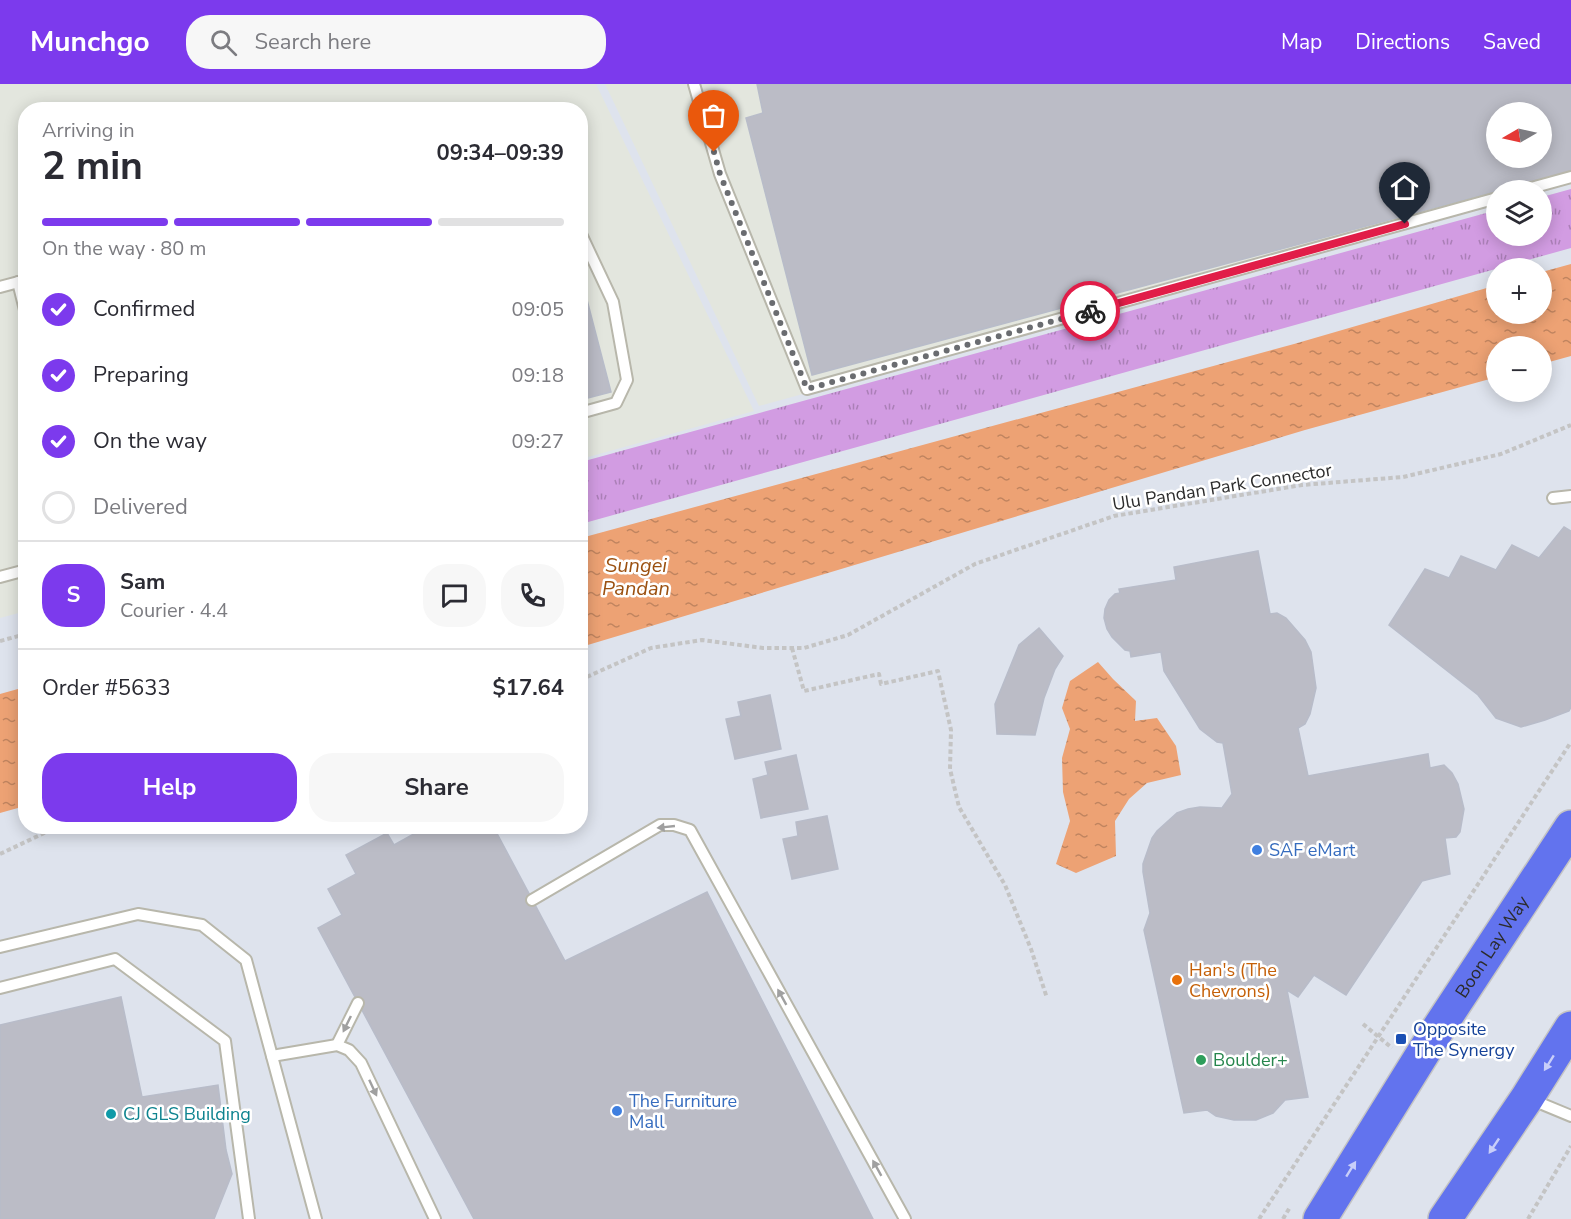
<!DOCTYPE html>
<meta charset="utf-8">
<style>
body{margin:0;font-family:"Nunito Sans",sans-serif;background:#f7f7f7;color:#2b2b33;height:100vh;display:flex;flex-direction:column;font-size:22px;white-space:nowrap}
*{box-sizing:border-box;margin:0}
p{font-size:20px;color:#7c7c81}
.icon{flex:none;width:33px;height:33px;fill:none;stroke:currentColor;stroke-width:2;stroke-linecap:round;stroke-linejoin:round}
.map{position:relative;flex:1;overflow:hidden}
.sheet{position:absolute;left:18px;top:18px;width:570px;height:732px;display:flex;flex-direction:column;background:#fff;border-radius:24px;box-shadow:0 3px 15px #0003}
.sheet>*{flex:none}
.needle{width:39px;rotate:261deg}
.tools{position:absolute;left:1486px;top:18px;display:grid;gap:12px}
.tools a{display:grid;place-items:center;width:66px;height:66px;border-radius:50%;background:#fff;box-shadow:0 3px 15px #0003;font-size:30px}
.pin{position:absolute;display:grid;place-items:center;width:51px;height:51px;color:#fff;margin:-62px -26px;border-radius:50% 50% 50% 0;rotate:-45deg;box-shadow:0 0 6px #0007}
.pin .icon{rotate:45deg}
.courier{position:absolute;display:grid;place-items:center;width:60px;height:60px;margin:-30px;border:4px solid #e11d48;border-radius:50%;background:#fff;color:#222;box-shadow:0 2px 8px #0007}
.headline em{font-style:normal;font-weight:700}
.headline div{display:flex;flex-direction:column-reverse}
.headline{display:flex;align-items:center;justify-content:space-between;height:102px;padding:0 24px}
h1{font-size:39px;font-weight:700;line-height:45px}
.bar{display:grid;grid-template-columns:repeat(4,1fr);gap:9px 6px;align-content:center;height:72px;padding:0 24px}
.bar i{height:8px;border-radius:4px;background:#e1e1e2}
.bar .active{background:#7c3aed}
.bar p{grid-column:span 4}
.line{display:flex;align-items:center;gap:15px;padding:0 24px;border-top:2px solid #e1e1e2}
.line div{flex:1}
.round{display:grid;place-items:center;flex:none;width:63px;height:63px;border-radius:24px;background:#f7f7f7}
ol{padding:0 24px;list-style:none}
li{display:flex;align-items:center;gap:18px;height:66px}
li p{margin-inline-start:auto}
li .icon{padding:6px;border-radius:50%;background:#7c3aed;color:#fff;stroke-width:4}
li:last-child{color:#7c7c81}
li i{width:33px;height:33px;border:3px solid #e1e1e2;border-radius:50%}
.action{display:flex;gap:12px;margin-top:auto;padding:12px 24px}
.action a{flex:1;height:69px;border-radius:24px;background:#7c3aed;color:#fff;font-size:24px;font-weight:700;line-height:69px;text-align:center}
.action a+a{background:#f7f7f7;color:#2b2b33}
header{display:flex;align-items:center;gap:36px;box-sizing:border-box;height:84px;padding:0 30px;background:#7c3aed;color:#fff}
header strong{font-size:28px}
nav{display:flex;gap:33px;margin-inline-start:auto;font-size:21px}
.search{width:420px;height:54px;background:#f7f7f7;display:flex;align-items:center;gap:15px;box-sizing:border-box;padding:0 21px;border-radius:24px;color:#7c7c81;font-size:22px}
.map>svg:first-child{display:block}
.industrial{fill:#e3e6de;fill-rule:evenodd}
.grass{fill:url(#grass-tufts)}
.water{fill:url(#water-ripples)}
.building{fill:#bbbcc6;stroke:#b8bcc9;stroke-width:1.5;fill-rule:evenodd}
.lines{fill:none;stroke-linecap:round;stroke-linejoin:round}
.lane-casing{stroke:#b8b7ab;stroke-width:14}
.primary-casing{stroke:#c4c4c4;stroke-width:36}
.path{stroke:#c4c4c4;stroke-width:4;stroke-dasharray:4.5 3;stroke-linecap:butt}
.lane{stroke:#fff;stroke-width:10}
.primary{stroke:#6273ee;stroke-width:33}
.oneway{fill:#a0a0a0}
.oneway2{fill:#c8cef9}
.done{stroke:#6a6c70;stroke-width:6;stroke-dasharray:0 10.8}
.route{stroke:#e11d48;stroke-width:8}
.shop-dot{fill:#3f7fe0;stroke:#fff;stroke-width:2}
.food-dot{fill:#e8710a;stroke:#fff;stroke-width:2}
.transit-dot{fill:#1a4fb4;stroke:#fff;stroke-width:2}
.leisure-dot{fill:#2e9e5b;stroke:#fff;stroke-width:2}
.culture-dot{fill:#0f9aa8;stroke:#fff;stroke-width:2}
.labels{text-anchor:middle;stroke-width:5;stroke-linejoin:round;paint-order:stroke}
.street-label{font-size:18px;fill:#2c2c2c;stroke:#fff}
.shop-label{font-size:18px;fill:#366cbe;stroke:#fff;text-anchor:start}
.food-label{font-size:18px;fill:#c56008;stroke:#fff;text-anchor:start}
.transit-label{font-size:18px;fill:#164399;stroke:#fff;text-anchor:start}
.leisure-label{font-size:18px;fill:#27864d;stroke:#fff;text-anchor:start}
.culture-label{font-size:18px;fill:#0d838f;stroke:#fff;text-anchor:start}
.water-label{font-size:20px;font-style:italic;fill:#9b5010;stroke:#fff}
</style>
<header>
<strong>Munchgo</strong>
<div class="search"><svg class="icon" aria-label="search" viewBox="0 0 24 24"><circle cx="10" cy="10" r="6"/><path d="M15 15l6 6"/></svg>Search here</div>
<nav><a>Map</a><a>Directions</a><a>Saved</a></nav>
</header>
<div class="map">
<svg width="1571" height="1135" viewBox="0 0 1571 1135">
<defs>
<pattern id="grass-tufts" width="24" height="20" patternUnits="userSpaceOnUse" patternTransform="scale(1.5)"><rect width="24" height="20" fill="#d29ce2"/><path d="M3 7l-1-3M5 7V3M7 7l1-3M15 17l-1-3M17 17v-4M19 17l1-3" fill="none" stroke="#ab7fb7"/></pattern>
<pattern id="water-ripples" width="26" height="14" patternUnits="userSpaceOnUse" patternTransform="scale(1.5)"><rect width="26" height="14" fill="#eda274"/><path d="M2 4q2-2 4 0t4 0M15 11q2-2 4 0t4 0" fill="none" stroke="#c0845f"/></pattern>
</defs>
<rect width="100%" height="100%" fill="#dee3ed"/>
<g class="industrial">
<path d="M0 0H596L754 327 581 375 580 26H26V527L0 534Z"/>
<path d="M605 0H1571V98L1541 106H1497V119L759 322ZM1497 28H1542V74H1497Z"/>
</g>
<path class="grass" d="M1571 105V164L581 440V378L1497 126V152H1542V113Z"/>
<g class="water">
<path d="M1571 180V272L1542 280V262H1497V293L1305 346 581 563V454L1294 260 1497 201V230H1542V188Z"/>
<path d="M1098 578 1113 595 1136 617 1135 637 1157 634 1176 662 1181 691 1147 699 1129 715 1115 737 1116 772 1076 789 1056 780 1070 737 1063 708 1062 674 1070 645 1062 624 1070 597Z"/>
<path d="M25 603V722L0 729V610Z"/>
</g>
<g class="building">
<path d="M757 0H1571V87L812 291 746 34 763 29ZM1497 28H1542V74H1497Z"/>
<path d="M580 189 611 308 580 316Z"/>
<path d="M1564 443 1571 447V623L1569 627 1545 636 1521 643 1496 634 1478 611 1389 541 1425 485 1449 494 1461 472 1496 486 1512 461 1539 474Z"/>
<path d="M1258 467 1270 530 1277 529 1286 534 1305 556 1311 568 1316 604 1310 630 1305 640 1298 644 1308 692 1428 670 1430 684 1444 681 1452 689 1458 700 1464 725 1460 748 1456 753 1445 754 1450 790 1422 797 1346 911 1314 891 1298 913 1287 906 1308 1013 1285 1016 1273 1029 1256 1036H1234L1216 1032 1207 1026 1184 1029 1144 846 1150 829 1143 788V780L1152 754 1157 747 1177 729 1188 725 1200 723 1222 724 1232 710 1223 659 1217 658 1200 645 1164 587 1161 568 1131 573 1130 567 1125 566 1112 553 1107 545 1104 534 1105 525 1109 516 1115 510 1120 509 1119 505 1176 496 1174 483Z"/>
<path d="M1039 544 1063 572 1055 585 1044 614 1035 651 997 650 995 620 1019 561Z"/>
<path d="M770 611 781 665 735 675 726 635 741 632 738 618Z"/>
<path d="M796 671 808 725 761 734 753 695 768 691 765 678Z"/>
<path d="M827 732 838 785 792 795 783 755 798 752 796 738Z"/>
<path d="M428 742H493L565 877 707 808 873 1135H474L318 844 342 831 328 805 356 790 346 771 387 749 394 761Z"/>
<path d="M121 913 142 1013 218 1001 226 1066 232 1090 214 1135H0V941Z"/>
</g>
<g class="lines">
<g class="lane-casing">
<g id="lane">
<path d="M694 0 720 90 807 305 1497 114"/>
<path d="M1524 106 1571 93"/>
<path d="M580 148 613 218 627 296 616 319 580 329"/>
<path d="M18 198 26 230"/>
<path d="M0 203 26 196"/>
<path d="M1553 414 1571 412"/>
<path d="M0 493 26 486"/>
<path d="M532 816 660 741H674L690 746 905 1135"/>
<path d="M0 863 138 830 202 841 246 876 316 1135"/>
<path d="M0 904 115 875 225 957 249 1135"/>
<path d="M337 961 358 919"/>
<path d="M272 972 337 961 349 966 361 979 435 1135"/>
<path d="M1530 1015 1571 1032"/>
</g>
</g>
<g class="primary-casing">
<g id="primary">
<path id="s1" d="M1320 1135 1438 945 1571 743"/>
<path d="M1445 1135 1527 1014 1571 944"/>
</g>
</g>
<g class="path">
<path d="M0 557 26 550"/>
<path d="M792 564 804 607 879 590 881 600 938 587 951 646 950 685 959 723 1005 801 1031 865 1047 914"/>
<path d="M580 596 651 564 702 556 763 564H804L848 551 975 480 1114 432 1302 401 1403 393 1501 370 1571 341"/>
<path d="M0 770 59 742"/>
<path d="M1363 940 1392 964"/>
<path d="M1259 1135 1571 658"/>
<path d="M1283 1135 1290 1123"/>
<path d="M1528 1135 1571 1062"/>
</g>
<use href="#lane" class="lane"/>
<use href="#primary" class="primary"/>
</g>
<defs><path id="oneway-solid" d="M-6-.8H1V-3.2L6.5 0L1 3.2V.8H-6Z" transform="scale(1.5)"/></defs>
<g class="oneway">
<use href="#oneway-solid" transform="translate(666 743) rotate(174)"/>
<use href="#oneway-solid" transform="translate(782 913) rotate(-119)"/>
<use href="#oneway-solid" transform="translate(347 940) rotate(116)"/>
<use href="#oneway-solid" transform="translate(373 1004) rotate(65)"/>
<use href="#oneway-solid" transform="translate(877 1084) rotate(-119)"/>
</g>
<g class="oneway2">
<use href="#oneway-solid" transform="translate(1549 979) rotate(122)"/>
<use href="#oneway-solid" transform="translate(1494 1062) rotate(124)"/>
<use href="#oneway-solid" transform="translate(1351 1085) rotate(-58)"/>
</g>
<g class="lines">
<path class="done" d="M714 68 720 90 807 305 1090 227"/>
<path class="route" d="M1090 227 1405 140"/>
</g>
<g class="shop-dot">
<circle cx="1257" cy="766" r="6"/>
<circle cx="617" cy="1027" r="6"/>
</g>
<circle class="food-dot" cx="1177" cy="896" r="6"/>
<rect class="transit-dot" x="1395" y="949" width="12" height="12" rx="3"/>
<circle class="leisure-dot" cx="1201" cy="976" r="6"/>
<circle class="culture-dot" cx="111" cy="1030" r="6"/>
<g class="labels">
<g class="street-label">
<text transform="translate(1222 403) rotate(-9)" y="6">Ulu Pandan Park Connector</text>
<text dy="6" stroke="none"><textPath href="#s1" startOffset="322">Boon Lay Way</textPath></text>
</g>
<g class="shop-label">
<text x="1269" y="772">SAF eMart</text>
<text x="629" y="1023">The Furniture<tspan x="629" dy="21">Mall</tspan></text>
</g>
<g class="food-label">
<text x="1189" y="892">Han's (The<tspan x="1189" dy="21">Chevrons)</tspan></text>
</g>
<g class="transit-label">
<text x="1413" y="951">Opposite<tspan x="1413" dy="21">The Synergy</tspan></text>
</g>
<g class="leisure-label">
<text x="1213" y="982">Boulder+</text>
</g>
<g class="culture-label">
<text x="123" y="1036">CJ GLS Building</text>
</g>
<g class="water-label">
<text x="636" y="488">Sungei<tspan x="636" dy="23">Pandan</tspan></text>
</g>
</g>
</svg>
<div class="tools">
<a><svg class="needle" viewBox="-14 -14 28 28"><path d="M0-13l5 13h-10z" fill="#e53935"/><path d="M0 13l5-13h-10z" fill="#7c7c81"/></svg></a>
<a><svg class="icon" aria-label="layers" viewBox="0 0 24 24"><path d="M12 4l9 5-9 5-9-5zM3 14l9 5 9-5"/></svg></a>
<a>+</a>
<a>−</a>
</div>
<div class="pin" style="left:714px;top:68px;background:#ea580c"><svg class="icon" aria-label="bag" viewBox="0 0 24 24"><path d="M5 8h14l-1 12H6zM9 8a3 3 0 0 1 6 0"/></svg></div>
<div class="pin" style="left:1405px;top:140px;background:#1f2937"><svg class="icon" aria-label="home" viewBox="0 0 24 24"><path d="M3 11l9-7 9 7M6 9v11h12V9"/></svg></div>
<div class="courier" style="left:1090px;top:227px"><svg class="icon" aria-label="bike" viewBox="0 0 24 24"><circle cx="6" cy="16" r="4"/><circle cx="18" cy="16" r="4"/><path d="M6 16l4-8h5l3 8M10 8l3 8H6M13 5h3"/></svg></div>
<section class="sheet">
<div class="headline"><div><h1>2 min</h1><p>Arriving in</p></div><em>09:34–09:39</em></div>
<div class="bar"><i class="active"></i><i class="active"></i><i class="active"></i><i></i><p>On the way · 80 m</p></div>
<ol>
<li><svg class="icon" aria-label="check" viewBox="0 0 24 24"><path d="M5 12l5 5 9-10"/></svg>Confirmed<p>09:05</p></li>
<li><svg class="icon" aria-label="check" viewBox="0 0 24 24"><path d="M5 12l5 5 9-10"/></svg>Preparing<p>09:18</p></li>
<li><svg class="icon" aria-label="check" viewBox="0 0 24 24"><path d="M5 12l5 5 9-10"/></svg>On the way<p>09:27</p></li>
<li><i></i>Delivered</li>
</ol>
<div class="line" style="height:108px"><b class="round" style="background:#7c3aed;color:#fff">S</b><div><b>Sam</b><p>Courier · 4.4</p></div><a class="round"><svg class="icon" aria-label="chat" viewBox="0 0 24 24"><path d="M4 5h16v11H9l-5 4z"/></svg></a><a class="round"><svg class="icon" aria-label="phone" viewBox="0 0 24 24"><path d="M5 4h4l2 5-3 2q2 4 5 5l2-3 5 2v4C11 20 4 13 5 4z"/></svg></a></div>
<div class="line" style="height:78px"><div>Order #5633</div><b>$17.64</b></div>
<div class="action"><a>Help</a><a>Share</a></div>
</section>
</div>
